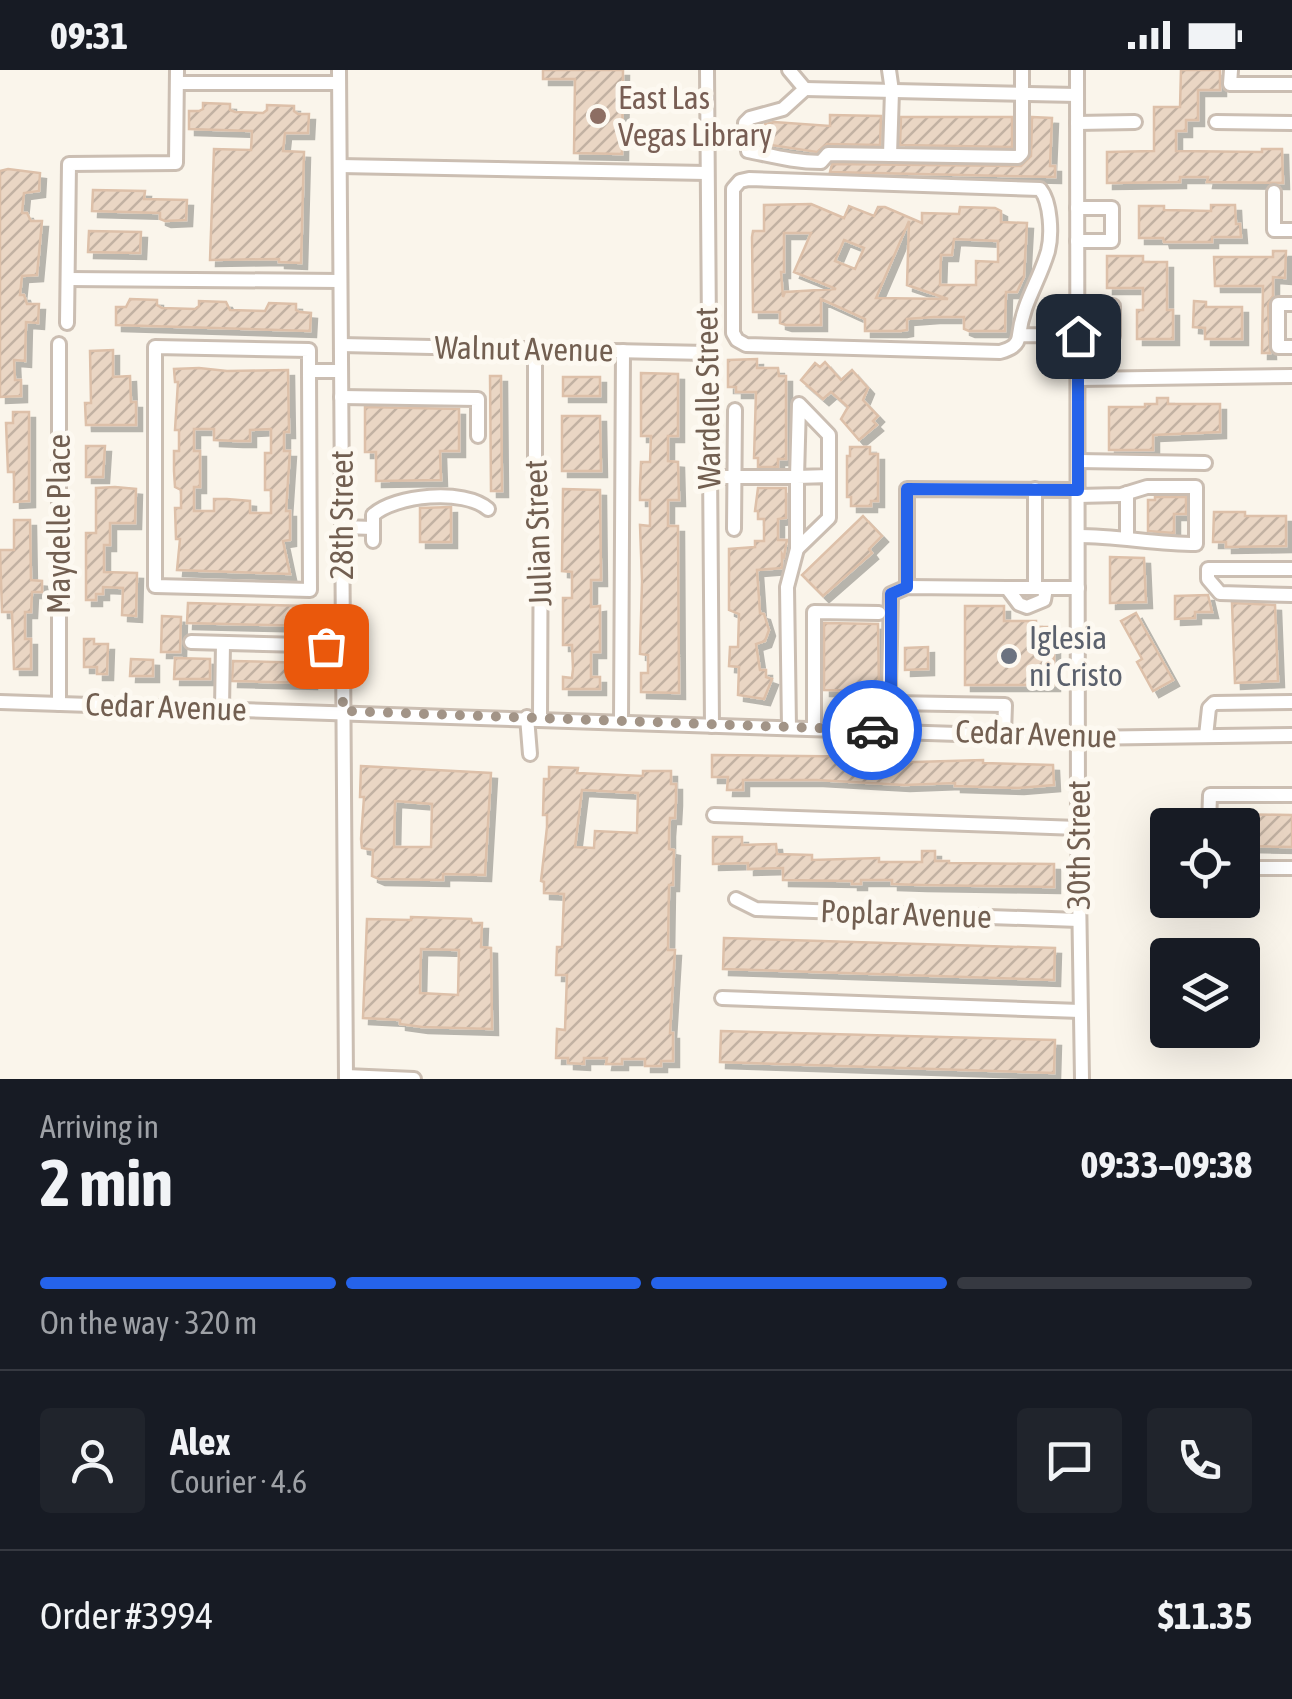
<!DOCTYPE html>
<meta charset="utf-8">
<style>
body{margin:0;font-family:"Asap Condensed",sans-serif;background:#20242c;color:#f1f3f6;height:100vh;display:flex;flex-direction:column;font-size:38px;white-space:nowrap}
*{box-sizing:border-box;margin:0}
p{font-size:32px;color:#9ea1a6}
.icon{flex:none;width:55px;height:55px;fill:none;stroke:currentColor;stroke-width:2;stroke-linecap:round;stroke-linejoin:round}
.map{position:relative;height:1009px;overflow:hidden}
.side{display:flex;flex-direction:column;background:#171b24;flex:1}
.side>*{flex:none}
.buttons{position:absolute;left:1150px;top:738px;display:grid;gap:20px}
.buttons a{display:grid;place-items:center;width:110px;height:110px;border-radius:10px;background:#171b24;box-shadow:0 10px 40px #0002;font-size:50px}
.pin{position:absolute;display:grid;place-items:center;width:85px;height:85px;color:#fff;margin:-42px;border-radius:20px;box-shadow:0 5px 15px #0006}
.courier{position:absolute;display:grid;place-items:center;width:100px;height:100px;margin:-50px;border:8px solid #2563eb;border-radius:50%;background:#fff;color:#222;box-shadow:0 2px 12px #0007}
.summary em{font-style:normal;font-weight:700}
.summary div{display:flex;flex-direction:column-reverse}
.summary{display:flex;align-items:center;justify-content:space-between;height:170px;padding:0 40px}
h1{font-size:65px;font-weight:700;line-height:75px}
.bar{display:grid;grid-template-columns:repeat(4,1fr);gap:15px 10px;align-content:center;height:120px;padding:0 40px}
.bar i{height:12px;border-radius:8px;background:#363941}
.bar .on{background:#2563eb}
.bar p{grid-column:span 4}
.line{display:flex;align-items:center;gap:25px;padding:0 40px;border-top:2px solid #363941}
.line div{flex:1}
.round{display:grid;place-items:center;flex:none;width:105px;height:105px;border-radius:10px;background:#20242c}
.status{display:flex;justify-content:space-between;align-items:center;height:70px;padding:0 50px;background:#171b24;direction:ltr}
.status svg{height:28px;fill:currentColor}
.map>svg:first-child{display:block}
.building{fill:url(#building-hatch);stroke:#ddc0a9;stroke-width:2.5;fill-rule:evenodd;filter:url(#shadow)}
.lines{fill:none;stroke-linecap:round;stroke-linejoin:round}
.minor-casing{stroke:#cbbeb2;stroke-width:18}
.minor{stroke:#fff;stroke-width:12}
.done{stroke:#a29487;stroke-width:10;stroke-dasharray:0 18}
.route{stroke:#2563eb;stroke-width:12}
.education-dot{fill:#8d6e63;stroke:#fdf9f1;stroke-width:4}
.worship-dot{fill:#6b7280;stroke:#fdf9f1;stroke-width:4}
.labels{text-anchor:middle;stroke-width:10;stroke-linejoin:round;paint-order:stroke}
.education-label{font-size:32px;fill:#785e54;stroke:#fdf9f1;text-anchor:start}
.street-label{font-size:32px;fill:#725f51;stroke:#fdf9f1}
.worship-label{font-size:32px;fill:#5b616d;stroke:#fdf9f1;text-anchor:start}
</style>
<div class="status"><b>09:31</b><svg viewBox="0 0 49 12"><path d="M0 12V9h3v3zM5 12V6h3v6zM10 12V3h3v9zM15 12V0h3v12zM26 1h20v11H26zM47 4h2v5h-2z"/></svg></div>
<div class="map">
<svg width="1292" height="1009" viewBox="0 0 1292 1009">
<defs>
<pattern id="building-hatch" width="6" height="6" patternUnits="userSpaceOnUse" patternTransform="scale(2.5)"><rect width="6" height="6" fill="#ead6c4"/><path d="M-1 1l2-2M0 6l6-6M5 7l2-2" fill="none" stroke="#c2b1a2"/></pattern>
<filter id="shadow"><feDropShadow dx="6" dy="6" stdDeviation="0" flood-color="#0004"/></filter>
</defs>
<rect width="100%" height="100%" fill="#faf5eb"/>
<g class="building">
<path d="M543 0H623L622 84 574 83 575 9H543Z"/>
<path d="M1181 0H1220V20H1198V50H1186V61H1176V81L1262 82V79H1282L1283 113 1207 112 1208 107H1180V112L1107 113V82L1154 81V37H1180Z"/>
<path d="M203 33 230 34V40L235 42 263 43 267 40V35L294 36V41L298 44H309L308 63H285L283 81 304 82 301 193 279 192V189L210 190 214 79 251 80 252 61 189 59V41H199L203 39Z"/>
<path d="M830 45 881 46 880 75 827 74 817 82 764 74 765 54 774 52 830 56Z"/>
<path d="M901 47H1012V77L900 75Z"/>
<path d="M1032 47 1052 48 1050 96H1055V107L830 102 832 94 1021 96 1031 86Z"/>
<path d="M8 99 40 103 39 121 24 123 22 143H27L31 151H42L37 205 22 206 20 225H24L27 234H39L38 253 26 252 25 291 14 290 15 310H21V326L0 327V101Z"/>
<path d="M93 120 145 121 144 129 187 130 186 150 165 151 160 149V143L92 141Z"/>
<path d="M811 134 844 148 849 136 874 146 878 137H885L922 153V143L959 144 960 137 995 138 1001 141V152L1027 153 1024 207 1017 222H1006L1005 261H969L964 259V247H934L907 249V260L901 261H865V249L821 229V255H786L780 253V242H753L752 167 753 161H764V135ZM909 151 907 215 948 229 876 228ZM784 163H811L794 202 836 219 785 222 783 227 781 202H784ZM954 169 998 171V192L976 191V215H940L941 185H952ZM844 170 864 178 855 199 835 191Z"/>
<path d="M1211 135H1235L1236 154H1240L1241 167H1212V172H1164L1163 168H1139V136H1164V140L1211 141Z"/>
<path d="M89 161 141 162 140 183 88 182Z"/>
<path d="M1273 181H1286L1285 208 1273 207V226L1268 234 1270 283H1262L1263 216H1215L1214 187H1273Z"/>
<path d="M1107 186H1143V192H1167V240H1173V269H1137V240H1143V218H1107Z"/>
<path d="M130 229 157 230V235L162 238 195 239 199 236V231L226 232 230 240 265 241 269 233 296 234V240L300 242 311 243 310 261 116 255V237H126Z"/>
<path d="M1194 231 1206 232V237H1242V269H1205V258L1193 257Z"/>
<path d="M113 280V307L130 306 131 332H136V355H86L85 333H91L90 281Z"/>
<path d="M757 289V298H778L779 306H786V389H778V397H758V388H754L756 322H736V317H728V290Z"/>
<path d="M825 292 841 310 852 300 868 318 863 330 878 346 873 351 877 355 859 370 841 349 848 337 831 322 823 329 801 310 815 293 820 297Z"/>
<path d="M199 298 227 301 288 300 289 362H284V381H290L286 441H290V470L283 471 290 504 177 500 180 469H176L175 438H181V420L175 417 174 401V381H179V360H175L178 312H175L174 299ZM194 359H214V370L237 371H250V360L271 359V383H265V420H271V443H250V431L227 429H214V441H194V417H200V381H194Z"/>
<path d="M641 303 678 304V366H668V391L678 392 679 430H668V456H678L679 623 641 622V603H648V585L640 584 642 511 640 455 650 456V430H640V419L641 392H650L651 366H641Z"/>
<path d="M490 306H501L502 421H491Z"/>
<rect x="563" y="307" width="37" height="19"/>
<path d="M1157 328H1168V334H1220V362L1153 365V380H1109V337H1145V334H1157Z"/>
<path d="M365 337 459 339V381H440L441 410 376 411V382H365Z"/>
<path d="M13 342H29V431L14 432V402H8L6 353H13Z"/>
<path d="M562 346H600L601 401H562Z"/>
<path d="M86 376H105L103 407H86Z"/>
<path d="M850 377H870V384H878V431H871V436H851V427H847V386H850Z"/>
<path d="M115 417 136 419 135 453H110V475H104V502L137 503 136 546 122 545 123 518 103 517V524H96V530H86V463H96V418Z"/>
<path d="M758 418H786V448L778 449V470H787L784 487 782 484V498L757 500 760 543 764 544 769 560 765 571 756 574 760 600H766V607L772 609 764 629 738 625 739 597 729 596 730 577H738L739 544 729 540V479L755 477V471H764V449H758V441H755Z"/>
<path d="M563 419 600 420 601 510H591V537L600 536V582H591V607H600V619H563V607L572 608 573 599 572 575H563V528H572V502L562 501Z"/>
<path d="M1155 427H1186V444H1174V463L1148 461V430H1155Z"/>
<path d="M451 437V472H420V438Z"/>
<path d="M1214 442H1245V446H1286V476L1226 477V472H1213Z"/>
<path d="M863 446 882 466 869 479 872 483 823 526 802 505Z"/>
<path d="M14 450H30L31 510 42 511V522H32L31 542H25V569H31V599H14L12 542H2L0 480H14Z"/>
<path d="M1110 487 1144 488 1146 532 1110 533Z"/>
<path d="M1208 525 1212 542H1195V548L1175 549V526Z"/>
<path d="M188 533 312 536V556L187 553Z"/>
<path d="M1232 533 1275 535 1278 611 1235 613Z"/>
<path d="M965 536H1004V551H1036V557H1054V615H965Z"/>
<path d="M1136 543 1173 610 1153 621 1137 592 1142 589 1121 551Z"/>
<path d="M162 546 181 547 180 582H161Z"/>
<path d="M824 553 878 554 879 621 824 620Z"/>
<path d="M84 569H94V574H108L107 604H97V597H84Z"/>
<path d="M928 577V599L905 600V578Z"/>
<path d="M175 588 210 589V609H174Z"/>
<path d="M131 589 153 590V606H130Z"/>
<path d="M233 591 311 593V613L232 611Z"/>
<path d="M712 685 895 687V691L914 692 983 690V693L1053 695 1054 715 1018 718 955 716V713L904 715 817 710H743V720H727L728 707H712Z"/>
<path d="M361 696 491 703 485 805 443 804V810L379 809 372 806 373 780 362 778 361 769 364 727H360ZM395 731 432 734 431 777H394Z"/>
<path d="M549 697 578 698 577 703 643 706V701H671V714H676V730L675 748H670L669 761V779L674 780 673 815H669L668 880H675L670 963H673V991H661V996H645V989H622V994H606L607 988H584V994L568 993V988H556L557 959 565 960 567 905H556L557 877H562L564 824 544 823V812L541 811 547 757V745H543L544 709H549ZM582 720 638 723 637 763 595 761 594 778 575 777Z"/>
<path d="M1221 744 1292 745V777L1242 776V755H1221Z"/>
<path d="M713 767H742V775L776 774 777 784 812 785V790L879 788V792H922V781H935V791H949V793L1054 794V817L921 815 892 814V810H861V814H852V811L783 810V798L748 799V793L713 794Z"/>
<path d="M411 847 471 849 472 853H482L481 877 491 878 492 959 422 957 400 954V950L363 948 367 849 411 850ZM421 879 459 880 458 925 420 923Z"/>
<path d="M724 868 1055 878 1054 910 723 899Z"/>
<path d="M721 961 1055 970 1054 1003 720 992Z"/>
</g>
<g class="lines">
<g class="minor-casing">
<g id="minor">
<path d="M339 0 346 1009"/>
<path d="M707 0 712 656"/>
<path d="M789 0 805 19"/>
<path d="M889 0 892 21 890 85"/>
<path d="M1077 0 1078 758 1082 1009"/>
<path d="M1231 0 1230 14H1292"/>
<path d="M178 13H339"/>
<path d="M805 19 783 39 750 48 745 53 748 81C773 86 795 92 821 92L828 84 1018 87 1022 83V0"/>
<path d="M805 19 1077 25"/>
<path d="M1216 52 1292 53"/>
<path d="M1077 53 1135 52"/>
<path d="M340 96 706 103"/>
<path d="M1274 122V160H1292"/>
<path d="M1077 138H1112V171H1077"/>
<path d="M68 209 340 211"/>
<path d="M1292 234H1278V277H1292"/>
<path d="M67 253 69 94 176 93 177 0"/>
<path d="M1019 265C1018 276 1010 279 1000 282L746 275 737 270 733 263V119L740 111 749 109 1040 119C1051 132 1052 165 1048 181 1039 212 1023 232 1019 265L1113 266V236H1078"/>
<path d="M59 274V634"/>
<path d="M341 275 707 283"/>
<path d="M535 279V392L541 413 540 648"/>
<path d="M309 301 310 520 155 516V277L309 280V301H341"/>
<path d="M1078 309 1292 306"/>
<path d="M341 327 478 329V366"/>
<path d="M1078 391 1205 393"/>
<path d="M709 407H797L799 334 829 365V448L797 479V407L829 406"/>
<path d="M1035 419V517"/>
<path d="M1078 426 1121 425 1147 417H1196V474C1156 474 1118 466 1078 466"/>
<path d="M342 457 373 458"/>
<path d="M734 459 735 340"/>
<path d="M1127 467V423"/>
<path d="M373 471V445C395 425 464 418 488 439"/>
<path d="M1292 499H1208V509L1220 523 1292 525"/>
<path d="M907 517V419L1078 420"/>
<path d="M1046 518 1044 530 1027 537 1019 534 1007 518H1078"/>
<path d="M191 572 342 576"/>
<path d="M0 632 1078 668 1292 665"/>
<path d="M892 633 889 618 891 524 907 517 1007 518"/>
<path d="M222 640 223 573"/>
<path d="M527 647 530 684"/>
<path d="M621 651 623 281"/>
<path d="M789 658 787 517 797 479"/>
<path d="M814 658V542L879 543"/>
<path d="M853 659 854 634H878L877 660"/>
<path d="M891 660 892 633 1005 635 1004 664"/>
<path d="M1206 666 1209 638 1214 633 1292 632"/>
<path d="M714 745 1078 758"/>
<path d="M1209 755 1210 725H1292"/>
<path d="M1242 798H1292"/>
<path d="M736 829 756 839 1079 850"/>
<path d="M722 928 1080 941"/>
<path d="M346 1006 414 1009"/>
</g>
</g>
<use href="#minor" class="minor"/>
</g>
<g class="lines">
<path class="done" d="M326 576H342L343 641 872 660"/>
<path class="route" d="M872 660H891V524L907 517V419L1078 420V266"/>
</g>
<circle class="education-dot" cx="598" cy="46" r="10"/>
<circle class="worship-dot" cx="1009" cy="586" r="10"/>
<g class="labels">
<g class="education-label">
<text x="618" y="39">East Las<tspan x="618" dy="37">Vegas Library</tspan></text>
</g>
<g class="street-label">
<text transform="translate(524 279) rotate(1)" y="11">Walnut Avenue</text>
<text transform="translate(708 328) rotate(-91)" y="11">Wardelle Street</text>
<text transform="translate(342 445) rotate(-90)" y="11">28th Street</text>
<text transform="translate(59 454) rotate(-90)" y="11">Maydelle Place</text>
<text transform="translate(538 463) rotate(-92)" y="11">Julian Street</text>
<text transform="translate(166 637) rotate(2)" y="11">Cedar Avenue</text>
<text transform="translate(1036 664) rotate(2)" y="11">Cedar Avenue</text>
<text transform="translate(1079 775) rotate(-90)" y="11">30th Street</text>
<text transform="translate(906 844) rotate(2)" y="11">Poplar Avenue</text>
</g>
<g class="worship-label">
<text x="1029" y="579">Iglesia<tspan x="1029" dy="37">ni Cristo</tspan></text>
</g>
</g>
</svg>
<div class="buttons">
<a><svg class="icon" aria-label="locate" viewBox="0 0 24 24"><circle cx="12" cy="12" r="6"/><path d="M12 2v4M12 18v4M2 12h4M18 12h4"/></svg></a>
<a><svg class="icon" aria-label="layers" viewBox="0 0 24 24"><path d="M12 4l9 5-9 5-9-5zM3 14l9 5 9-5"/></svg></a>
</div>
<div class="pin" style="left:326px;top:576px;background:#ea580c"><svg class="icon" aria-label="bag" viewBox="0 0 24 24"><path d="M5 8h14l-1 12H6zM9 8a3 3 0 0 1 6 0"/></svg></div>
<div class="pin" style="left:1078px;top:266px;background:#1f2937"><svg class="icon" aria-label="home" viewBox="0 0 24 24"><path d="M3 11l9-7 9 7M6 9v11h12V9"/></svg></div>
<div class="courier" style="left:872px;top:660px"><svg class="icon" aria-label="car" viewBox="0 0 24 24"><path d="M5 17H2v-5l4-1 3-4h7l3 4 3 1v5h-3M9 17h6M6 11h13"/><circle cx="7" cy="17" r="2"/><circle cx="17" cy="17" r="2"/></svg></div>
</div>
<section class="side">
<div class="summary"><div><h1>2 min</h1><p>Arriving in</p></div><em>09:33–09:38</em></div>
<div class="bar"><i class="on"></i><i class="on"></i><i class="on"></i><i></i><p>On the way · 320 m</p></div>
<div class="line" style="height:180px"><a class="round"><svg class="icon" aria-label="person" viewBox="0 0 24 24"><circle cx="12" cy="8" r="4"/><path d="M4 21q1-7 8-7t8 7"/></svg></a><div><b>Alex</b><p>Courier · 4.6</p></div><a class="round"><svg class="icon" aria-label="chat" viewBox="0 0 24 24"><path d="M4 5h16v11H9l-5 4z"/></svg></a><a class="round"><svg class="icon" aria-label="phone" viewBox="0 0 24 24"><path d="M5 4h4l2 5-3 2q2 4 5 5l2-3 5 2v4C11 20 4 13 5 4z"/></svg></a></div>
<div class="line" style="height:130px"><div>Order #3994</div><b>$11.35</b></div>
</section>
